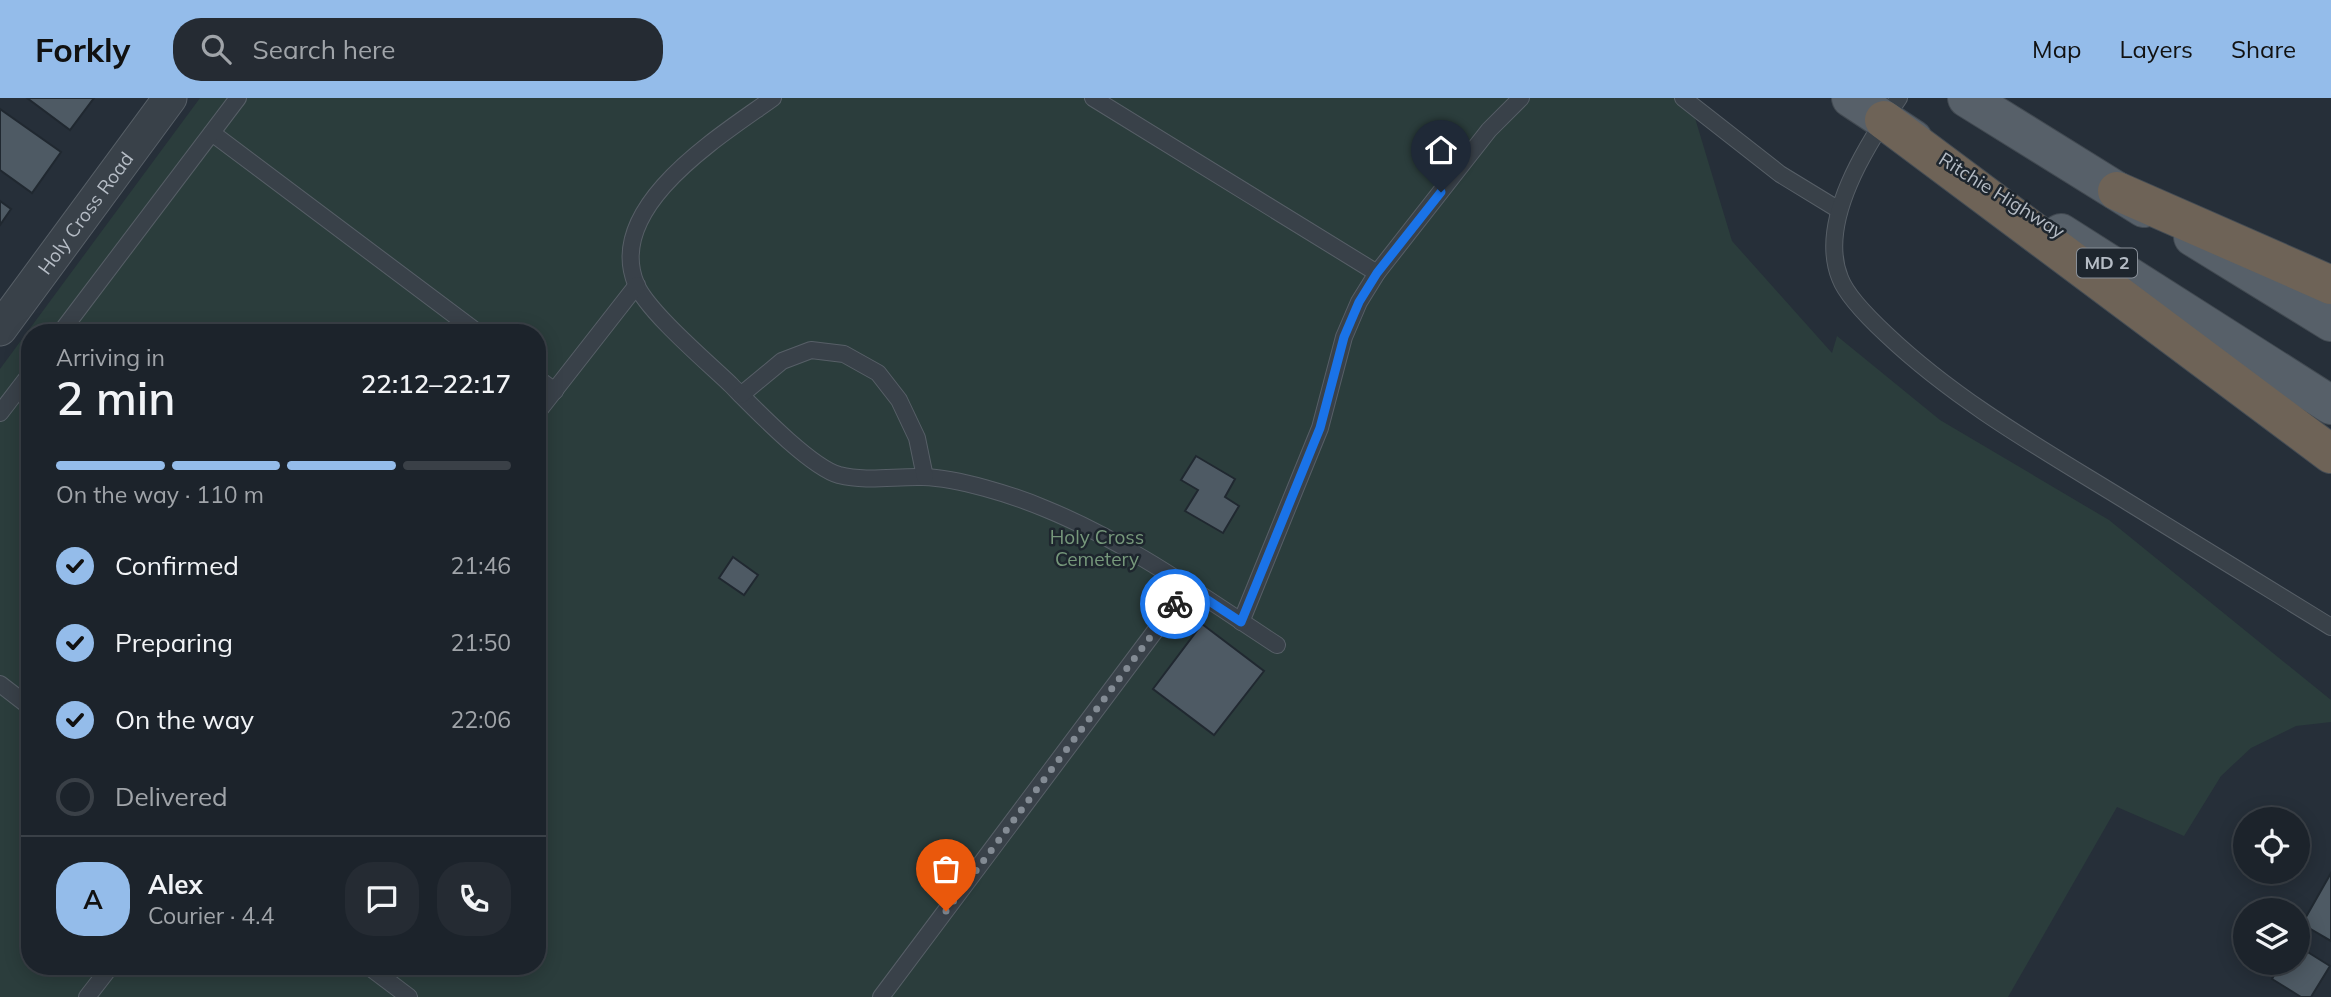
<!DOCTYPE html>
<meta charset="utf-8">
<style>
body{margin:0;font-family:Mulish,sans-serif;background:#252b33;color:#f1f3f6;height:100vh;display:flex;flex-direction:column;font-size:26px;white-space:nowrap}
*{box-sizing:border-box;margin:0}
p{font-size:23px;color:#a0a4a9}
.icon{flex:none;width:38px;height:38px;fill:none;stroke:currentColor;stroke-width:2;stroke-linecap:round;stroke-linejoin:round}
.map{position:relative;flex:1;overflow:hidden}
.sheet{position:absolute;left:21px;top:226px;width:525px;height:651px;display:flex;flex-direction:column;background:#1c232b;border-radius:28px;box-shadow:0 4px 18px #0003,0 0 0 2px #3a4047}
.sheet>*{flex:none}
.fabs{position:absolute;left:2233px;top:709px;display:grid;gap:14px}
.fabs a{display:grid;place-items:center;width:77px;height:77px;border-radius:50%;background:#1c232b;box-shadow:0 4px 18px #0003,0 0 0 2px #3a4047;font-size:35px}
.pin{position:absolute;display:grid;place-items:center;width:60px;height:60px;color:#fff;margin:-72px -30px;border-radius:50% 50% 50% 0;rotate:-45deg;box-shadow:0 0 7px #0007}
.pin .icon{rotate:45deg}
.courier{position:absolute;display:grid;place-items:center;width:70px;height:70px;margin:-35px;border:5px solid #1a73e8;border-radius:50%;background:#fff;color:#222;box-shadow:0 2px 9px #0007}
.headline em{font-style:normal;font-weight:600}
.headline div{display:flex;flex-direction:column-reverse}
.headline{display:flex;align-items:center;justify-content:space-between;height:119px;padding:0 35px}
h1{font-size:46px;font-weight:600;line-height:52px}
.bar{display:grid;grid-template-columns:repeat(4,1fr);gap:10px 7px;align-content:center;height:84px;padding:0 35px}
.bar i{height:9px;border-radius:5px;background:#3a4047}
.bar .current{background:#94bcea}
.bar p{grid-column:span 4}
.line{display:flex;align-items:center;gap:18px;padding:0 35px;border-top:2px solid #3a4047}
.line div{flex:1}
.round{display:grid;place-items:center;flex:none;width:74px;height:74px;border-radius:28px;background:#252b33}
ol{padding:0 35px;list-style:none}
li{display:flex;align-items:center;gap:21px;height:77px}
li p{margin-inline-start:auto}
li .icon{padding:7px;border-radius:50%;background:#94bcea;color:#111;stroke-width:4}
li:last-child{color:#a0a4a9}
li i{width:38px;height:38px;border:4px solid #3a4047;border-radius:50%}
header{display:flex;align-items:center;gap:42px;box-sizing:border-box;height:98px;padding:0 35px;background:#94bcea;color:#111}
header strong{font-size:33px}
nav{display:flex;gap:38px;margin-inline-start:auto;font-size:24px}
.search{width:490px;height:63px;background:#252b33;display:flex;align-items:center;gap:18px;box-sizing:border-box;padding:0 24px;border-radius:28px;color:#a0a4a9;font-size:26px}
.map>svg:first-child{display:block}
.green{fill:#2b3d3c;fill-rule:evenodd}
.building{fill:#4e5a64;stroke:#202830;stroke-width:2}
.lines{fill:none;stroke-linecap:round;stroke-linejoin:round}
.service-casing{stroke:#575f67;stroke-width:18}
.minor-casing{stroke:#575f67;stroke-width:35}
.primary-casing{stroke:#424a52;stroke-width:40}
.motorway-casing{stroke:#444c54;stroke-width:40}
.service{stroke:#394149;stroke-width:16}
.minor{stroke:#394149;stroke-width:33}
.primary{stroke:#576069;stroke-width:38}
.motorway{stroke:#6e6357;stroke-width:38}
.done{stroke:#838b94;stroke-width:7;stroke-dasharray:0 12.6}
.route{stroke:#1a73e8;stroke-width:9}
.labels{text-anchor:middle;stroke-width:5;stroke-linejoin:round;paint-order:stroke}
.shield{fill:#1e262e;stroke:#888f98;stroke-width:2}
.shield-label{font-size:18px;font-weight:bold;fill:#b5bcc5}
.street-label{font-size:19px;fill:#b5bcc5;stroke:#1e262e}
.park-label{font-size:19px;fill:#76987b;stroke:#1e262e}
</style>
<header>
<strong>Forkly</strong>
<div class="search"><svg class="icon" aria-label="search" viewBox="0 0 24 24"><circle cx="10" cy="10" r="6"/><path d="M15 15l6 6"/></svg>Search here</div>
<nav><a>Map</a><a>Layers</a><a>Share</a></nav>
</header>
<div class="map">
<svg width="2331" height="899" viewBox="0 0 2331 899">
<rect width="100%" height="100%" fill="#262f39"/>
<path class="green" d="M200 0H1689L1732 143 1832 255 1837 238 1940 322 2109 422 2331 602V624L2296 628 2251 650 2221 678 2184 738 2117 709 2008 899H0V271ZM30 234H537V868H30Z"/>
<g class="building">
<path d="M27 0H94L70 32Z"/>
<path d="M0 11 61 54 32 95 0 72Z"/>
<path d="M0 103 11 111 0 127Z"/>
<path d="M1196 358 1235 381 1225 399 1239 408 1223 435 1185 413 1198 392 1181 382Z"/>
<path d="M733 459 758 477 744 497 719 480Z"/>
<path d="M1202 526 1264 573 1214 637 1153 591Z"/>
<path d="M2331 775V843L2302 826Z"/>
<path d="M2298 848 2330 868 2311 899H2301L2272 881 2281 864H2298Z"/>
</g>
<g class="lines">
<g class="service-casing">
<g id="service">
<path d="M773 0C722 37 604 108 636 186 647 213 707 264 730 286 753 309 810 369 839 377 867 384 895 378 923 379 958 380 1013 397 1046 411 1129 445 1202 498 1277 547"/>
<path d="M1093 0 1377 175"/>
<path d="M1683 0 1780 76 1839 112"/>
<path d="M1899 0C1868 45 1817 123 1840 180 1847 199 1873 224 1887 237 1960 306 2047 354 2131 406 2198 447 2264 488 2331 529"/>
<path d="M212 35 477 234"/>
<path d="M61 234 238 0"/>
<path d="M537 280 555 293"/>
<path d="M741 297 782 263 811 252 844 256 878 275 899 302 917 340 925 379"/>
<path d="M0 315 30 276"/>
<path d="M537 315 637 187"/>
<path d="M1241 524 1320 330 1344 239 1359 204 1377 175 1489 32 1521 0"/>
<path d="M0 586 30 609"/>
<path d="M368 868 409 899"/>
<path d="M87 899 111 868"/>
<path d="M881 899 1188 489"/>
</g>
</g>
<g class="minor-casing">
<g id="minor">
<path id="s1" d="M0 231 170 0"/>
</g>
</g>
<g class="primary-casing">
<g id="primary">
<path d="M1851 0 1913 41"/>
<path d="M1967 0 2144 110"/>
<path d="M2061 135 2331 307"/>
<path d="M2193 139 2331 224"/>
</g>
</g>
<g class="motorway-casing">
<g id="motorway">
<path d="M1884 22 2331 356"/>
<path d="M2117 93 2331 187"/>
</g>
</g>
<use href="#service" class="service"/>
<use href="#minor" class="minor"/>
<use href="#primary" class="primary"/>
<use href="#motorway" class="motorway"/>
</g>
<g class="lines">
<path class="done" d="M946 813 1175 506"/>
<path class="route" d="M1175 506 1188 489 1241 524 1320 330 1344 239 1359 204 1377 175 1441 94"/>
</g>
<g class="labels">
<rect class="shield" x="2077" y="150.5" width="60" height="29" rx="5"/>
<g class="shield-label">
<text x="2107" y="171">MD 2</text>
</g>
<g class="street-label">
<text transform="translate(2002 97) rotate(32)" y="7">Ritchie Highway</text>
<text dy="7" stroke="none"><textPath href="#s1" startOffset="144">Holy Cross Road</textPath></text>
</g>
<g class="park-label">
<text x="1097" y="446">Holy Cross<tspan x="1097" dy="22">Cemetery</tspan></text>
</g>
</g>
</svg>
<div class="fabs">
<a><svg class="icon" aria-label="locate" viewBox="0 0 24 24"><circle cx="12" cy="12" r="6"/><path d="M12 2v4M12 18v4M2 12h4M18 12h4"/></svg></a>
<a><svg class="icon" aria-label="layers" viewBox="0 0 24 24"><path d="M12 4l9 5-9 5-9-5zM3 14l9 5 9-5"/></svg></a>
</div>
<div class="pin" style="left:946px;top:813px;background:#ea580c"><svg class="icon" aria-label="bag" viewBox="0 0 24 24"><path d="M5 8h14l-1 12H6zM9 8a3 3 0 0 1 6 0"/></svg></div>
<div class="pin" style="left:1441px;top:94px;background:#1f2937"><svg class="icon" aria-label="home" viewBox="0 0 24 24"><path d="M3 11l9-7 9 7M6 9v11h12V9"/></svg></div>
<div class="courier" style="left:1175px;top:506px"><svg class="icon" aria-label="bike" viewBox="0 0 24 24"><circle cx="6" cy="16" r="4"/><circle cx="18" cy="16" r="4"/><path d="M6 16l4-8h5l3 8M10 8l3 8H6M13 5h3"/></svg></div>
<section class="sheet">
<div class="headline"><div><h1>2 min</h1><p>Arriving in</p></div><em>22:12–22:17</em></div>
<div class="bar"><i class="current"></i><i class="current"></i><i class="current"></i><i></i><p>On the way · 110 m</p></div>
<ol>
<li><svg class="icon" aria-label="check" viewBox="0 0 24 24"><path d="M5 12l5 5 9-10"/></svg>Confirmed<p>21:46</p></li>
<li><svg class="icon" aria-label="check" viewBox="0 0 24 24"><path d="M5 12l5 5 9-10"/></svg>Preparing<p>21:50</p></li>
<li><svg class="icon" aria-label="check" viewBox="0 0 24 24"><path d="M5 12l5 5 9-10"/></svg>On the way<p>22:06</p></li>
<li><i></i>Delivered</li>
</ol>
<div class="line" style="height:126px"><b class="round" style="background:#94bcea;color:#111">A</b><div><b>Alex</b><p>Courier · 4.4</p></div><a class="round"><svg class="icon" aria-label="chat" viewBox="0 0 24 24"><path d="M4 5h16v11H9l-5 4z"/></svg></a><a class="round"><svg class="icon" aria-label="phone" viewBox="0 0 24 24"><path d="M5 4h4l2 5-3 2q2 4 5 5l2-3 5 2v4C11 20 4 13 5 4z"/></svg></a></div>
</section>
</div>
